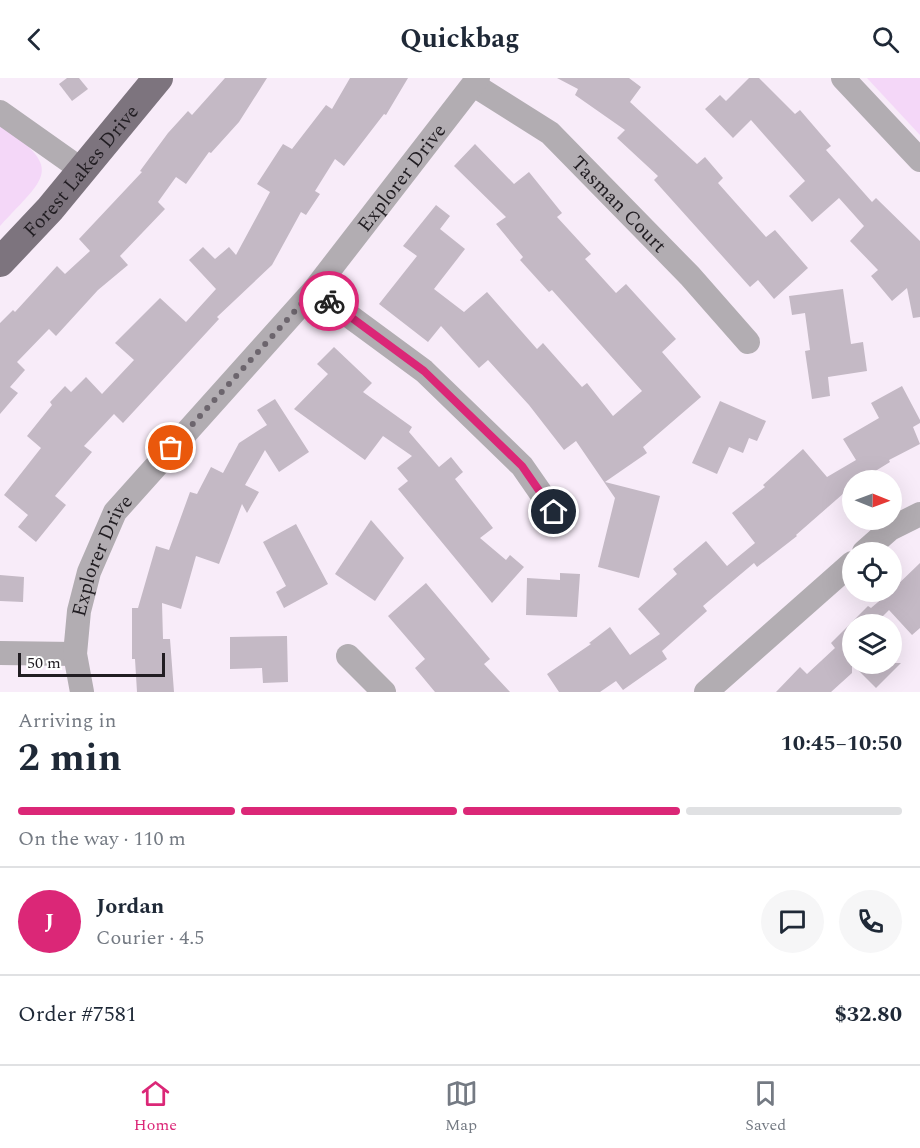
<!DOCTYPE html>
<meta charset="utf-8">
<style>
body{margin:0;font-family:Spectral,serif;background:#f6f6f7;color:#1f2937;height:100vh;display:flex;flex-direction:column;font-size:22px;white-space:nowrap}
*{box-sizing:border-box;margin:0}
p{font-size:20px;color:#747a83}
.icon{flex:none;width:33px;height:33px;fill:none;stroke:currentColor;stroke-width:2;stroke-linecap:round;stroke-linejoin:round}
.map{position:relative;height:614px;overflow:hidden}
.drawer{display:flex;flex-direction:column;background:#fff;flex:1}
.drawer>*{flex:none}
.needle{width:39px;rotate:91deg}
.tools{position:absolute;left:842px;top:392px;display:grid;gap:12px}
.tools a{display:grid;place-items:center;width:60px;height:60px;border-radius:50%;background:#fff;box-shadow:0 6px 24px #0002;font-size:30px}
.scale{position:absolute;left:18px;bottom:15px;width:147px;box-sizing:border-box;padding-left:6px;border:3px solid #211d22;border-top:0;font-size:16px;line-height:21px;white-space:nowrap;color:#211d22;-webkit-text-stroke:4px #fff;paint-order:stroke}
.pin{position:absolute;display:grid;place-items:center;width:51px;height:51px;color:#fff;margin:-26px;border:3px solid #fff;border-radius:50%;box-shadow:0 2px 6px #0007}
.courier{position:absolute;display:grid;place-items:center;width:60px;height:60px;margin:-30px;border:4px solid #db2777;border-radius:50%;background:#fff;color:#222;box-shadow:0 2px 8px #0007}
.summary em{font-style:normal;font-weight:700}
.summary div{display:flex;flex-direction:column-reverse}
.summary{display:flex;align-items:center;justify-content:space-between;height:102px;padding:0 18px}
h1{font-size:39px;font-weight:700;line-height:45px}
.bar{display:grid;grid-template-columns:repeat(4,1fr);gap:9px 6px;align-content:center;height:72px;padding:0 18px}
.bar i{height:8px;border-radius:4px;background:#e0e1e3}
.bar .selected{background:#db2777}
.bar p{grid-column:span 4}
.line{display:flex;align-items:center;gap:15px;padding:0 18px;border-top:2px solid #e0e1e3}
.line div{flex:1}
.round{display:grid;place-items:center;flex:none;width:63px;height:63px;border-radius:32px;background:#f6f6f7}
header{display:flex;justify-content:space-between;align-items:center;height:78px;padding:0 18px;background:#fff;font-size:27px;font-weight:700}
.tabs{display:flex;justify-content:space-around;align-items:center;height:84px;border-top:2px solid #e0e1e3;background:#fff;font-size:16px;color:#747a83}
.tabs a{display:grid;justify-items:center;gap:3px}
.tabs .selected{color:#db2777}
.map>svg:first-child{display:block}
.green{fill:#f4d7f8}
.building{fill:#c4b9c5}
.lines{fill:none;stroke-linecap:round;stroke-linejoin:round}
.minor{stroke:#b2adb2;stroke-width:24}
.major{stroke:#7d747e;stroke-width:30}
.done{stroke:#6c656d;stroke-width:6;stroke-dasharray:0 10.8}
.route{stroke:#db2777;stroke-width:8}
.labels{text-anchor:middle;stroke-width:5;stroke-linejoin:round;paint-order:stroke}
.street-label{font-size:20px;fill:#211d22;stroke:#fff}
</style>
<header><svg class="icon" aria-label="back" viewBox="0 0 24 24"><path d="M15 5l-7 7 7 7"/></svg>Quickbag<svg class="icon" aria-label="search" viewBox="0 0 24 24"><circle cx="10" cy="10" r="6"/><path d="M15 15l6 6"/></svg></header>
<div class="map">
<svg width="920" height="614" viewBox="0 0 920 614">
<rect width="100%" height="100%" fill="#f8ecf9"/>
<g class="green">
<path d="M867 0H920V57Z"/>
<path d="M0 46C64 92 47 97 0 148Z"/>
</g>
<g class="building">
<path d="M67 0H79L88 11 72 23 59 6Z"/>
<path d="M225 0H267L239 44 211 75 209 74 186 106 176 99 158 124 165 131 120 178 128 187 98 212 56 258 49 251 17 284 25 292 10 309 18 315 0 336V245L13 232 15 234 57 188 65 196 90 173 79 161 142 94 140 93 168 55 188 33 192 37Z"/>
<path d="M350 0H408L386 37 384 36 344 88 335 81 315 113 320 116 306 137 301 134 272 187 217 239 219 241 123 345 114 336 84 368 92 374 55 418 66 427 36 464 18 449 28 437 4 417 41 370 27 358 52 327 50 324 65 308 71 314 86 299 102 316 134 282 115 265 160 220 186 244 216 211 189 182 203 169 215 181 229 169 236 177 270 114 257 106 283 66 292 71 326 27 332 31Z"/>
<path d="M557 0H629L641 9 630 24 697 86 705 79 723 100 718 105 766 159 775 152 808 190 774 221 758 202 750 209 654 102 658 98 617 60 625 52 575 17 578 11Z"/>
<path d="M749 0H759L795 36 800 32 831 68 826 72 872 124 876 120 920 163V239L913 240 907 210 892 223 871 198 878 192 850 163 864 148 839 120 812 144 789 118 805 103 751 42 733 60 705 31 720 17 726 23Z"/>
<path d="M475 66 514 106 529 94 562 135 557 139 591 176 585 181 616 215 626 206 676 261 662 274 701 319 643 369 647 375 605 404 660 418 639 500 598 489 615 420 576 363 564 372 529 327 488 282 479 290 441 248 428 264 379 226 417 178 403 168 436 127 450 138 440 151 465 171 434 211 464 234 487 214 537 271 543 265 582 309 587 305 613 338 642 313 552 212 549 214 520 182 523 179 496 146 506 139 454 88Z"/>
<path d="M843 211 851 266 863 264 867 293 828 299 830 318 812 321 805 273 810 272 805 235 792 237 789 218Z"/>
<path d="M334 269 372 305 363 314 412 349 409 354 439 389 451 379 463 394 455 401 493 450 480 460 506 482 510 477 524 489 492 525 398 411 408 403 397 390 412 378 383 358 365 382 294 331 328 296 317 286Z"/>
<path d="M902 308 920 342V345L913 349 920 366 889 382 890 384 861 402H852V408L796 457 797 458 757 489 754 485 703 528 707 533 662 573 667 581 623 612 616 603 600 614H559L547 596 591 566 589 565 610 549 630 577 660 556 638 531 677 496 673 491 706 463 727 488 755 465 732 435 765 409 763 407 803 371 827 399 856 382 843 361 879 340 871 325Z"/>
<path d="M275 321 309 374 279 394 265 372 245 407 259 414 247 435 242 426 219 486 196 478 181 531 162 525 163 561H170L174 614H137L135 581H132V530H138L156 468 169 472 190 414 197 416 211 389 223 395 239 365 267 347 257 332Z"/>
<path d="M720 323 766 343 757 363 749 360 743 375 729 369 717 396 692 385Z"/>
<path d="M371 442 404 480 375 523 335 496Z"/>
<path d="M296 446 328 506 284 530 276 514 286 508 263 464Z"/>
<path d="M920 485V550L912 557 889 532 881 540 887 546H852V585H901L876 610 852 586V595L831 614H776L800 589 807 596 835 570 831 565 868 528 871 530 891 513Z"/>
<path d="M560 495 580 496 577 539 526 537 527 500 560 502Z"/>
<path d="M0 497 24 499 23 524 0 523Z"/>
<path d="M426 505 490 581 484 586 510 614H435L415 590 425 581 388 538Z"/>
<path d="M287 558 288 604 263 605 262 590 230 591V559Z"/>
</g>
<g class="lines">
<g class="minor">
<path d="M843 0 920 82"/>
<path id="s1" d="M474 7 550 55 690 198 748 264"/>
<path d="M0 34 82 92"/>
<path d="M314 212 424 293 522 388 554 434"/>
<path d="M864 474 890 451 920 436"/>
<path d="M0 575 75 576"/>
<path d="M348 578 384 614"/>
<path id="s2" d="M82 614 75 576 79 533 89 494 115 434 314 212 478 0"/>
<path d="M706 614 852 485"/>
</g>
<path class="major" id="s3" d="M0 184 50 131 158 0"/>
</g>
<g class="lines">
<path class="done" d="M171 370 314 212 329 223"/>
<path class="route" d="M329 223 424 293 522 388 554 434"/>
</g>
<g class="labels">
<g class="street-label">
<text dy="7" stroke="none"><textPath href="#s3" startOffset="122">Forest Lakes Drive</textPath></text>
<text dy="7" stroke="none"><textPath href="#s2" startOffset="628">Explorer Drive</textPath></text>
<text dy="7" stroke="none"><textPath href="#s1" startOffset="189">Tasman Court</textPath></text>
<text dy="7" stroke="none"><textPath href="#s2" startOffset="142">Explorer Drive</textPath></text>
</g>
</g>
</svg>
<div class="tools">
<a><svg class="needle" viewBox="-14 -14 28 28"><path d="M0-13l5 13h-10z" fill="#e53935"/><path d="M0 13l5-13h-10z" fill="#747a83"/></svg></a>
<a><svg class="icon" aria-label="locate" viewBox="0 0 24 24"><circle cx="12" cy="12" r="6"/><path d="M12 2v4M12 18v4M2 12h4M18 12h4"/></svg></a>
<a><svg class="icon" aria-label="layers" viewBox="0 0 24 24"><path d="M12 4l9 5-9 5-9-5zM3 14l9 5 9-5"/></svg></a>
</div>
<div class="scale">50 m</div>
<div class="pin" style="left:171px;top:370px;background:#ea580c"><svg class="icon" aria-label="bag" viewBox="0 0 24 24"><path d="M5 8h14l-1 12H6zM9 8a3 3 0 0 1 6 0"/></svg></div>
<div class="pin" style="left:554px;top:434px;background:#1f2937"><svg class="icon" aria-label="home" viewBox="0 0 24 24"><path d="M3 11l9-7 9 7M6 9v11h12V9"/></svg></div>
<div class="courier" style="left:329px;top:223px"><svg class="icon" aria-label="bike" viewBox="0 0 24 24"><circle cx="6" cy="16" r="4"/><circle cx="18" cy="16" r="4"/><path d="M6 16l4-8h5l3 8M10 8l3 8H6M13 5h3"/></svg></div>
</div>
<section class="drawer">
<div class="summary"><div><h1>2 min</h1><p>Arriving in</p></div><em>10:45–10:50</em></div>
<div class="bar"><i class="selected"></i><i class="selected"></i><i class="selected"></i><i></i><p>On the way · 110 m</p></div>
<div class="line" style="height:108px"><b class="round" style="background:#db2777;color:#fff">J</b><div><b>Jordan</b><p>Courier · 4.5</p></div><a class="round"><svg class="icon" aria-label="chat" viewBox="0 0 24 24"><path d="M4 5h16v11H9l-5 4z"/></svg></a><a class="round"><svg class="icon" aria-label="phone" viewBox="0 0 24 24"><path d="M5 4h4l2 5-3 2q2 4 5 5l2-3 5 2v4C11 20 4 13 5 4z"/></svg></a></div>
<div class="line" style="height:78px"><div>Order #7581</div><b>$32.80</b></div>
</section>
<nav class="tabs">
<a class="selected"><svg class="icon" aria-label="home" viewBox="0 0 24 24"><path d="M3 11l9-7 9 7M6 9v11h12V9"/></svg>Home</a>
<a><svg class="icon" aria-label="map" viewBox="0 0 24 24"><path d="M3 6l6-2 6 2 6-2v14l-6 2-6-2-6 2zM9 4v14M15 6v14"/></svg>Map</a>
<a><svg class="icon" aria-label="saved" viewBox="0 0 24 24"><path d="M7 4h10v16l-5-4-5 4z"/></svg>Saved</a>
</nav>
